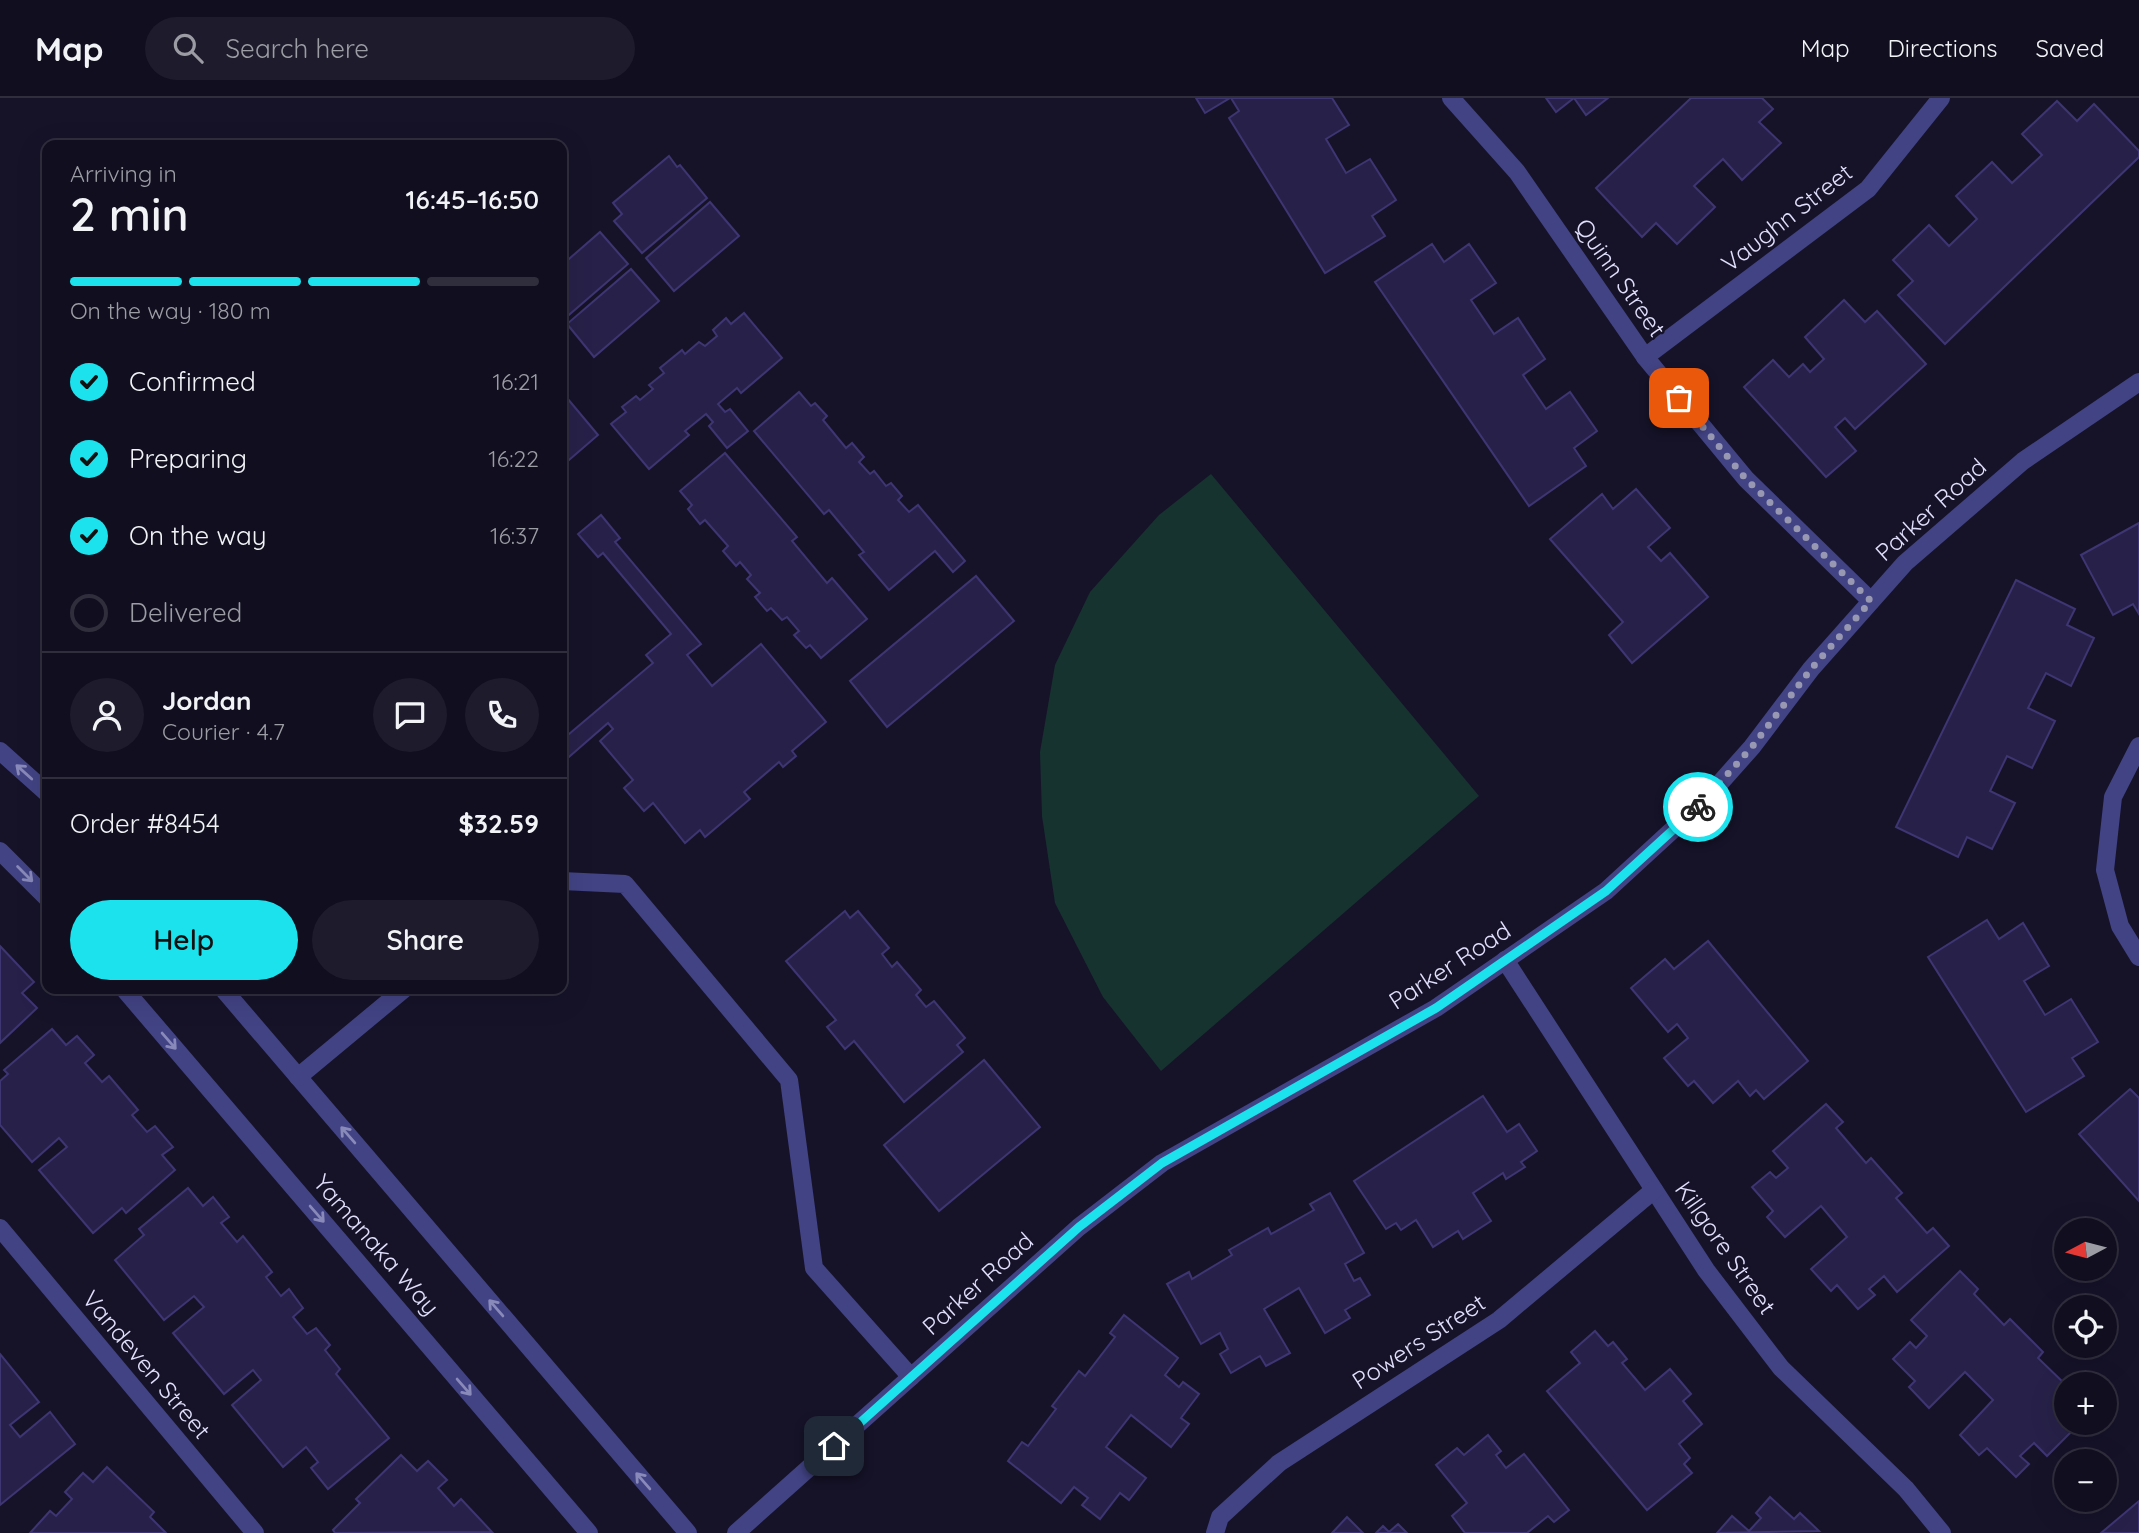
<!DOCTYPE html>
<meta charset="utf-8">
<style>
body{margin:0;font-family:Quicksand,sans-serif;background:#1e1c2c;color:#f1f3f6;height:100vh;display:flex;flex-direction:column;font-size:26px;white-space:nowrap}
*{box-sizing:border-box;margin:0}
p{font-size:23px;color:#9c9ca4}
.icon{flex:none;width:38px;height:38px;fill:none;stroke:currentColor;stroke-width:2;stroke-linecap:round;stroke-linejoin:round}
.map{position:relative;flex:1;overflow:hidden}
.drawer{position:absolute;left:42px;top:42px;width:525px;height:854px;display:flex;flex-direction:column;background:#100e1f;border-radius:14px;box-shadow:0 7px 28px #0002,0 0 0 2px #302e3d}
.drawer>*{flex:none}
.needle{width:46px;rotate:263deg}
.buttons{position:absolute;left:2054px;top:1120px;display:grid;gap:14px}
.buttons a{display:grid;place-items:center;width:63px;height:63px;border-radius:50%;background:#100e1f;box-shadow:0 7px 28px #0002,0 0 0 2px #302e3d;font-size:35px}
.pin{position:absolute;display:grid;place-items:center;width:60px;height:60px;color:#fff;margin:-30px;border-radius:14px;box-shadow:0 4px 10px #0006}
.courier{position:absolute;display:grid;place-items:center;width:70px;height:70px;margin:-35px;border:5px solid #1be2ec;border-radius:50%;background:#fff;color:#222;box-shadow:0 2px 9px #0007}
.headline em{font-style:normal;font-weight:600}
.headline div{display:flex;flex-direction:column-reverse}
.headline{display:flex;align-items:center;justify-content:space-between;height:119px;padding:0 28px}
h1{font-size:46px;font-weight:600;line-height:52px}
.bar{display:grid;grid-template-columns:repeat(4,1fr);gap:10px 7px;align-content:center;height:84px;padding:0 28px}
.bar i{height:9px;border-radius:5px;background:#302e3d}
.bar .on{background:#1be2ec}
.bar p{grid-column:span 4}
.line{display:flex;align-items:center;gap:18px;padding:0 28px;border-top:2px solid #302e3d}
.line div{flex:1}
.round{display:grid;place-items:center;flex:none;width:74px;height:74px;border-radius:37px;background:#1e1c2c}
ol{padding:0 28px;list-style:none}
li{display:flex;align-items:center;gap:21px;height:77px}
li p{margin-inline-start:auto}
li .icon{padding:7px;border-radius:50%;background:#1be2ec;color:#111;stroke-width:4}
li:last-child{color:#9c9ca4}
li i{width:38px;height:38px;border:4px solid #302e3d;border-radius:50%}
.action{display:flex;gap:14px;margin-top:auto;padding:14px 28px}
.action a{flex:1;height:80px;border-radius:42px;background:#1be2ec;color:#111;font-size:28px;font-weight:600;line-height:80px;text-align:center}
.action a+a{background:#1e1c2c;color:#f1f3f6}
header{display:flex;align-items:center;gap:42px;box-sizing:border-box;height:98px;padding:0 35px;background:#100e1f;border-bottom:2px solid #302e3d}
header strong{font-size:33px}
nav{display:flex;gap:38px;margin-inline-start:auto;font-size:24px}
.search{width:490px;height:63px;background:#1e1c2c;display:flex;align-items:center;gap:18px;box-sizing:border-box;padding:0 24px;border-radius:38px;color:#9c9ca4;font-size:26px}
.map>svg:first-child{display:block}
.pitch{fill:#173330}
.building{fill:#272149;stroke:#3e3573;stroke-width:2}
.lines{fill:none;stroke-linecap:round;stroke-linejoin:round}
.minor{stroke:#424384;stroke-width:18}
.oneway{stroke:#8989ba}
.done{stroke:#9998b2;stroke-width:7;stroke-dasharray:0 12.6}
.route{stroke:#1be2ec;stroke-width:9}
.labels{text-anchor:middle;stroke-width:5;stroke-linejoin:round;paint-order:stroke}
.street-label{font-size:24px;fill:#e0dffc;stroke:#161329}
</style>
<header>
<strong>Map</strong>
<div class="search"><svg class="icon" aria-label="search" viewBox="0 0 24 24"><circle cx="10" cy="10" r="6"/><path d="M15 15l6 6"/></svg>Search here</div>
<nav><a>Map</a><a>Directions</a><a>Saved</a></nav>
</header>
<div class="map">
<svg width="2139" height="1435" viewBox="0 0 2139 1435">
<rect width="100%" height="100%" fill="#161329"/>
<path class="pitch" d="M1211 376 1479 698 1161 973 1103 899 1055 805 1042 718 1040 654 1055 567 1090 494 1159 417Z"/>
<g class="building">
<path d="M1196 0H1230L1205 15Z"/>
<path d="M1231 0H1332L1349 27 1326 41 1346 75 1370 61 1396 102 1372 118 1385 138 1325 175 1229 20 1239 13Z"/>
<path d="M1546 0H1608L1586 17 1574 0 1556 14Z"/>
<path d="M1691 0H1762L1773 11 1759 24 1781 45 1742 82 1723 61 1694 88 1715 109 1677 146 1656 125 1642 139 1596 90Z"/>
<path d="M2057 3 2077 23 2094 6 2139 53V59L1945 246 1898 197 1913 183 1893 162 1929 127 1949 148 1977 121 1956 98 1992 64 2012 85 2042 57 2022 36Z"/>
<path d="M669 58 677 69 680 67 707 100 642 155 614 123 622 116 613 105Z"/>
<path d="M710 104 739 138 674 193 646 160Z"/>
<path d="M600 134 628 166 563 222 562 167Z"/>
<path d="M1432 146 1444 164 1469 146 1496 185 1471 202 1494 236 1518 220 1545 261 1523 277 1546 311 1570 294 1597 333 1574 350 1586 368 1529 408 1375 184Z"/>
<path d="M631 171 659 203 594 259 567 226Z"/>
<path d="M1844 202 1865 224 1877 213 1926 266 1855 331 1845 320 1835 329 1856 353 1826 379 1744 289 1773 262 1789 279 1803 266 1810 274 1824 261 1805 239Z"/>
<path d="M744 215 782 260 741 295 737 290 718 306 725 314 730 311 748 333 727 350 709 328 713 324 706 316 685 333 689 337 649 371 611 326 626 314 622 309 636 298 640 302 653 291 649 287 664 275 660 270 682 252 685 256 699 244 705 248 717 238 713 232 726 220 731 226Z"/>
<path d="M562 294 598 337 562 368Z"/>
<path d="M799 294 811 308 815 305 827 318 823 322 846 350 852 345 864 359 859 364 870 376 874 373 886 388 891 385 902 398 898 402 909 414 918 407 965 463 953 474 935 453 889 492 859 457 864 454 829 412 824 416 754 333Z"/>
<path d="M725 355 797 439 792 443 827 485 832 480 867 521 821 560 810 547 806 550 794 537 799 533 787 519 782 522 771 510 767 513 755 499 760 495 747 481 751 477 740 464 736 468 723 453 728 448 705 422 700 426 688 411 692 407 680 393Z"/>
<path d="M1636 391 1670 430 1648 449 1661 463 1670 455 1708 499 1632 565 1609 537 1623 524 1550 441 1602 396 1613 411Z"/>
<path d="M601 417 620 440 615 444 701 546 687 557 712 588 761 546 826 624 792 653 796 658 783 669 779 664 744 694 750 701 705 739 700 732 685 745 653 705 644 713 624 690 633 682 600 643 613 631 608 625 562 665V642L653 565 646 557 671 536 603 455 598 459 578 436Z"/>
<path d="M2139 425V516L2133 506 2113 517 2081 457Z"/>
<path d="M976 478 1014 523 887 629 850 583Z"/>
<path d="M2016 482 2075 511 2067 527 2094 540 2071 588 2046 575 2028 610 2055 623 2032 670 2007 658 1990 693 2015 705 1992 751 1967 739 1958 759 1896 729Z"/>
<path d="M845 813 850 820 858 813 889 850 882 856 892 869 897 864 921 892 916 897 926 909 934 903 965 940 957 947 963 954 904 1004 854 943 845 951 827 929 836 922 786 863Z"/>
<path d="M1987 822 1999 841 2023 825 2049 868 2024 883 2045 917 2071 901 2098 944 2072 960 2084 978 2026 1014 1928 859Z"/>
<path d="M1708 843 1808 963 1764 1001 1756 992 1750 998 1738 983 1713 1005 1694 983 1688 988 1664 960 1688 940 1677 926 1668 934 1631 890 1665 861 1674 871Z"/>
<path d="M0 848 34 884 22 895 37 910 0 945Z"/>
<path d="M52 931 66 947 77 938 94 957 85 965 102 984 109 978 138 1012 132 1017 147 1034 155 1028 173 1049 162 1057 175 1072 126 1115 122 1110 93 1135 39 1072 67 1049 59 1040 32 1064 0 1027V983L8 976 4 972Z"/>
<path d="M984 962 1040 1029 939 1113 884 1047Z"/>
<path d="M2130 991 2139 1000V1103L2079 1036Z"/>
<path d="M1483 998 1507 1034 1519 1026 1537 1053 1521 1064 1525 1069 1506 1081 1503 1075 1473 1095 1491 1123 1463 1141 1458 1133 1433 1149 1416 1122 1401 1132 1396 1125 1386 1131 1354 1083Z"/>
<path d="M1826 1006 1843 1024 1836 1030 1866 1065 1871 1060 1902 1095 1896 1100 1927 1135 1933 1130 1949 1148 1897 1194 1884 1178 1869 1191 1875 1197 1858 1211 1837 1187 1831 1193 1811 1171 1847 1139 1821 1108 1785 1139 1767 1119 1773 1113 1752 1089 1770 1074 1776 1080 1788 1070 1773 1053Z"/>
<path d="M188 1090 203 1108 213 1099 229 1119 221 1125 237 1144 243 1138 272 1174 266 1179 281 1198 289 1191 303 1210 293 1219 307 1236 316 1230 330 1247 325 1252 340 1271 336 1276 389 1340 328 1391 311 1370 318 1364 306 1349 283 1369 232 1307 261 1282 253 1272 224 1296 173 1235 204 1209 194 1198 164 1222 115 1162 144 1137 139 1131Z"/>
<path d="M1330 1095 1364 1155 1345 1166 1354 1183 1360 1180 1370 1197 1345 1212 1350 1220 1325 1235 1299 1190 1264 1211 1290 1255 1266 1268 1260 1258 1231 1275 1220 1256 1228 1251 1220 1235 1201 1246 1167 1186 1189 1174 1192 1181 1232 1157 1229 1152 1268 1130 1271 1136 1314 1112 1310 1106Z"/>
<path d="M1960 1173 1978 1191 1974 1196 2004 1227 2010 1221 2043 1254 2038 1260 2067 1288V1325H2080L2047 1358 2034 1345 2020 1358 2029 1366 2016 1379 1987 1350 1979 1357 1960 1337 1993 1302 1965 1274 1929 1310 1909 1289 1915 1283 1893 1261 1910 1244 1916 1250 1927 1238 1911 1222Z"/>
<path d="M1124 1217 1178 1260 1165 1277 1179 1289 1183 1284 1199 1296 1181 1320 1189 1326 1171 1349 1131 1317 1106 1349 1146 1380 1129 1402 1120 1395 1100 1421 1082 1407 1088 1400 1074 1389 1061 1405 1008 1363 1022 1344 1028 1348 1056 1311 1052 1308 1079 1273 1085 1278 1115 1239 1110 1235Z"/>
<path d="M1595 1233 1608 1248 1613 1244 1627 1261 1622 1265 1645 1292 1670 1271 1691 1296 1683 1303 1702 1326 1679 1346 1690 1360 1684 1366 1692 1375 1647 1412 1547 1293 1580 1265 1571 1254Z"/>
<path d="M0 1256 39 1304 10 1327 20 1339 50 1314 75 1346 0 1407Z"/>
<path d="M1488 1337 1501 1353 1496 1357 1506 1370 1524 1356 1569 1412 1554 1424 1548 1418 1527 1435H1465L1452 1418 1467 1405 1436 1367 1457 1350 1464 1357Z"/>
<path d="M401 1357 417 1373 428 1363 447 1382 438 1390 454 1408 461 1401 492 1434 335 1435 333 1432 360 1405 356 1401Z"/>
<path d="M107 1369 154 1414 150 1419 166 1435H30L50 1413 56 1418 72 1401 65 1394 83 1375 93 1384Z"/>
<path d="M1770 1399 1794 1421 1800 1415 1819 1433 1717 1435 1732 1418 1749 1433 1761 1420 1756 1415Z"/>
<path d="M2139 1403V1435H2101Z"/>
<path d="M1347 1419 1363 1435H1332Z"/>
<path d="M1398 1426 1407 1435H1376L1383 1428 1389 1434Z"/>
</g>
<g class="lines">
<g class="minor">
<path d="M1451 0 1517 74 1645 259 1746 381 1871 503"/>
<path d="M1645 259 1868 91 1941 0"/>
<path d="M2139 648 2113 699 2105 772 2120 828 2139 859"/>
<path d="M0 653 47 695"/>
<path d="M0 753 47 800"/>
<path d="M562 783 625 786 789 982 814 1170 911 1279"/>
<path d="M1505 862 1706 1172 1781 1270 1906 1391 1942 1435"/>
<path d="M124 891 589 1435"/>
<path d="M223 891 688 1435"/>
<path d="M298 979 404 891"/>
<path d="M0 1130 255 1435"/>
<path d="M736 1435 1079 1129 1162 1065 1436 910 1606 793 1704 703 1752 649 1811 571 1905 465 2023 363 2139 284"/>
<path d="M1215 1435 1220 1419 1279 1365 1499 1222 1654 1092"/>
</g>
</g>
<defs><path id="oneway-shaft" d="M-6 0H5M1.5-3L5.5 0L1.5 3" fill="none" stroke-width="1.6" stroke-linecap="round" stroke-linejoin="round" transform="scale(1.75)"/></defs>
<g class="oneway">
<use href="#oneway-shaft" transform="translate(24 674) rotate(-138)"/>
<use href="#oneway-shaft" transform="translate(25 776) rotate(45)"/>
<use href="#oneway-shaft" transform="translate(169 943) rotate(49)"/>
<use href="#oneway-shaft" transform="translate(348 1037) rotate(-131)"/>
<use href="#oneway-shaft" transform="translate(317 1116) rotate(49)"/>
<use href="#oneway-shaft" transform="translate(496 1210) rotate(-131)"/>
<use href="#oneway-shaft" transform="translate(464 1289) rotate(49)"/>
<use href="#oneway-shaft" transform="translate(643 1383) rotate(-131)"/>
</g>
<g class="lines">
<path class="done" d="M1679 300 1746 381 1871 503 1811 571 1752 649 1698 709"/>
<path class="route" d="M834 1348 1079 1129 1162 1065 1436 910 1606 793 1698 709"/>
</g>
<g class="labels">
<g class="street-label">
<text transform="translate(1787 120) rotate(-38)" y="8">Vaughn Street</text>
<text transform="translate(1620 180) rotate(55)" y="8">Quinn Street</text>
<text transform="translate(1931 412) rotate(-42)" y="8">Parker Road</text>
<text transform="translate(1450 868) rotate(-33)" y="8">Parker Road</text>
<text transform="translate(376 1147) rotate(49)" y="8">Yamanaka Way</text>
<text transform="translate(1725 1150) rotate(55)" y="8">Killgore Street</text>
<text transform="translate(978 1186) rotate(-42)" y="8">Parker Road</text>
<text transform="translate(1419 1244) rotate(-33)" y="8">Powers Street</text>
<text transform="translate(146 1267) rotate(50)" y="8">Vandeven Street</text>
</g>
</g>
</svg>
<div class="buttons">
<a><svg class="needle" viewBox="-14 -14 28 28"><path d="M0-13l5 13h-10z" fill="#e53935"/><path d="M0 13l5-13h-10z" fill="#9c9ca4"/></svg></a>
<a><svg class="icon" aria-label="locate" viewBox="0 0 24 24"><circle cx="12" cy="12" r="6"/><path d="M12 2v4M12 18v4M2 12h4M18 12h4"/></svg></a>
<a>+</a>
<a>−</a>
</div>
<div class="pin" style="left:1679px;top:300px;background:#ea580c"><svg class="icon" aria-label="bag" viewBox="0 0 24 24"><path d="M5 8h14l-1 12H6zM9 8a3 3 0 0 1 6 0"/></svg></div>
<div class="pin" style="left:834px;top:1348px;background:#1f2937"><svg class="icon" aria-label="home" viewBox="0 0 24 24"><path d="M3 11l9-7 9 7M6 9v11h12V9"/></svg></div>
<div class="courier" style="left:1698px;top:709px"><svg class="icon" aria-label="bike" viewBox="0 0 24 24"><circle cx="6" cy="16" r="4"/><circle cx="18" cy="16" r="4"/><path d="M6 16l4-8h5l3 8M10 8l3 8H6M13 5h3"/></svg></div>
<section class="drawer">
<div class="headline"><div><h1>2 min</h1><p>Arriving in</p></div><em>16:45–16:50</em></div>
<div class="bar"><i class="on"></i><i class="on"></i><i class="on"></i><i></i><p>On the way · 180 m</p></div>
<ol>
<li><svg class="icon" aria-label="check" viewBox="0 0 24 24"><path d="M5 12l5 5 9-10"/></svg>Confirmed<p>16:21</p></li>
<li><svg class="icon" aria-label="check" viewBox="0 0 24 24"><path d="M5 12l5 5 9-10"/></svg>Preparing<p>16:22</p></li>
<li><svg class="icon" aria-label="check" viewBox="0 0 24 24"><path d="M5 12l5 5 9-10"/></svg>On the way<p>16:37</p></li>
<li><i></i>Delivered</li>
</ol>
<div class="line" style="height:126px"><a class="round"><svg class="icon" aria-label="person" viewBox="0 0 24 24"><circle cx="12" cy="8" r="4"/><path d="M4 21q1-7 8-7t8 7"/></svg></a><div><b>Jordan</b><p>Courier · 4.7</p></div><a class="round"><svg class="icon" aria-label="chat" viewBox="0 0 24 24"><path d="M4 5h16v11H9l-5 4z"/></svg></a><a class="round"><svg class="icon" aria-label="phone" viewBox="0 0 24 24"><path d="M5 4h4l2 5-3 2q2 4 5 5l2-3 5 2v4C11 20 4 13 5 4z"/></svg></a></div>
<div class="line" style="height:91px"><div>Order #8454</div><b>$32.59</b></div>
<div class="action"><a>Help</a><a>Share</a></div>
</section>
</div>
